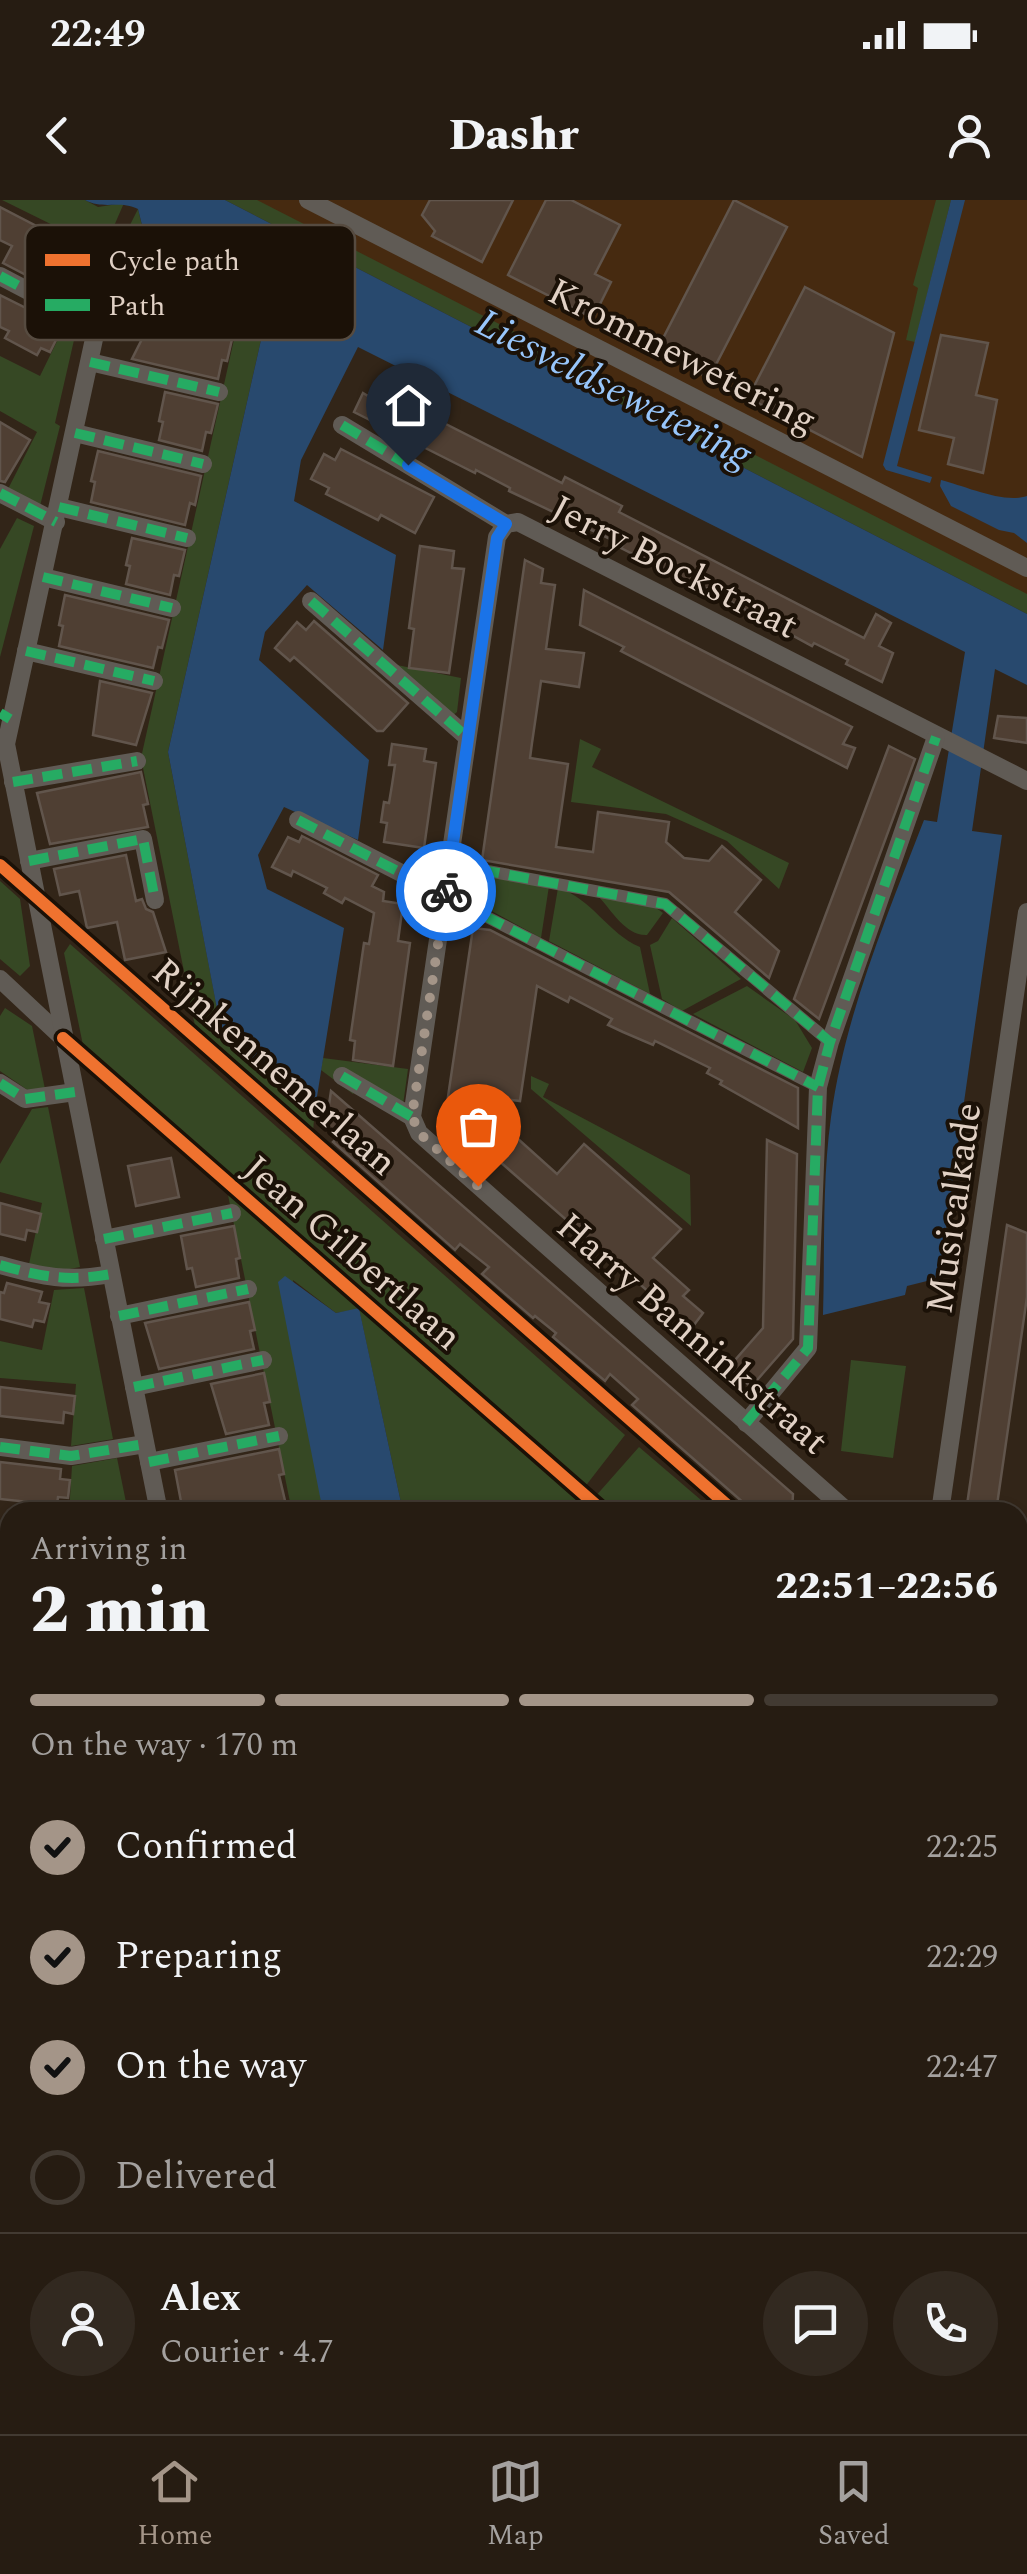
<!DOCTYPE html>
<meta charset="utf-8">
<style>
body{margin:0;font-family:Spectral,serif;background:#322920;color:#f1f3f6;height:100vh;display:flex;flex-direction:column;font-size:38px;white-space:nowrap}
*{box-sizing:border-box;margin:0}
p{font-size:32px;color:#a4a19f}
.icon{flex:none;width:55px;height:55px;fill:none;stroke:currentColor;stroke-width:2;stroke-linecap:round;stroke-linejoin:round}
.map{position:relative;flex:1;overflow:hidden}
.drawer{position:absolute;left:0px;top:1302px;width:1028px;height:932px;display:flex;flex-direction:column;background:#261c12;border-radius:30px 30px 0 0;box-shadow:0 2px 8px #0004,0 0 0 2px #423a32}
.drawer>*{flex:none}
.pin{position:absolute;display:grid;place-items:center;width:85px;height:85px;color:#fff;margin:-102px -42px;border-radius:50% 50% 50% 0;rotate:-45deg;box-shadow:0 0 10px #0007}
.pin .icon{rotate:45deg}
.courier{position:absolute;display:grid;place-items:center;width:100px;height:100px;margin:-50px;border:8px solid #1a73e8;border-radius:50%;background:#fff;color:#222;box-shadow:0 2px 12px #0007}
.headline em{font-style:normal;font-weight:800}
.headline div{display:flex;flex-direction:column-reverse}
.headline{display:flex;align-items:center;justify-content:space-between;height:170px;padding:0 30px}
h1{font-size:65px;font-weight:800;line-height:75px}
.bar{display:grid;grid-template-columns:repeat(4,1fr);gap:15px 10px;align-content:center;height:120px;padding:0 30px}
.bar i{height:12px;border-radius:8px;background:#423a32}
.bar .selected{background:#a49588}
.bar p{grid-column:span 4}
.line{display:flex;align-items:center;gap:25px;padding:0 30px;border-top:2px solid #423a32}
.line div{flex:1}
.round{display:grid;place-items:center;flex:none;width:105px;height:105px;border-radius:52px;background:#322920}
ol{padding:0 30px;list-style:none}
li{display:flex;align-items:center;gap:30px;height:110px}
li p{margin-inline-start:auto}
li .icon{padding:10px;border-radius:50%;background:#a49588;color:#111;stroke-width:4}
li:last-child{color:#a4a19f}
li i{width:55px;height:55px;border:5px solid #423a32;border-radius:50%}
.status{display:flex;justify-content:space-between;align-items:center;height:70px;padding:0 50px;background:#261c12;direction:ltr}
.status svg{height:28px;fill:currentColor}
header{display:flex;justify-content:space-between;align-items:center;height:130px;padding:0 30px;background:#261c12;font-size:45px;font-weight:800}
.dock{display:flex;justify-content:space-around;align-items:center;height:140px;border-top:2px solid #423a32;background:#261c12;font-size:28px;color:#a4a19f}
.dock a{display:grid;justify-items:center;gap:5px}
.dock .selected{color:#a49588}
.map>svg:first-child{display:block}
.built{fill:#462a10}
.green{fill:#364824}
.water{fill:#28496e}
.building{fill:#4f3f33;stroke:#61554c;stroke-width:2.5}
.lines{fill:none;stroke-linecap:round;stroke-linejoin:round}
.pedestrian{stroke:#605b55;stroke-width:12}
.minor{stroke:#605b55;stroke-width:18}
.quiet{stroke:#26ab63;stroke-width:10;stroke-dasharray:20 10;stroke-linecap:butt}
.cycleway-casing{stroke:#1b1107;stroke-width:19}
.cycleway{stroke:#ef722f;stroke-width:12}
.done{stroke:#a49588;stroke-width:10;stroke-dasharray:0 18}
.route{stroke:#1a73e8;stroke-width:12}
.labels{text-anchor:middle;stroke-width:8;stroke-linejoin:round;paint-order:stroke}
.street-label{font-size:38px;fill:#e1d1c5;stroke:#1b1107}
.water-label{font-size:40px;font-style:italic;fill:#98c6fb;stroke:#1b1107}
.key{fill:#1b1107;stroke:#564b40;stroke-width:2.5}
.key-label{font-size:28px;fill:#e1d1c5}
</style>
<div class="status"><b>22:49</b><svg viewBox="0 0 49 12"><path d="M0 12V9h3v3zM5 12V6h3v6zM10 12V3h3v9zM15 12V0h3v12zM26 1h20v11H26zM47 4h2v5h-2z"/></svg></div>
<header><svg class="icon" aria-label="back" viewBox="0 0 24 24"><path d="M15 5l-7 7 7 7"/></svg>Dashr<svg class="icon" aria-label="person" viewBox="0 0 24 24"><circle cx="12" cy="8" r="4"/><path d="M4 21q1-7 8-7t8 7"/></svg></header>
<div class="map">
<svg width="1027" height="2234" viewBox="0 0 1027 2234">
<rect width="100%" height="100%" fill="#322518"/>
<path class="built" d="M231 0H1027V405Z"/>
<g class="green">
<path d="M2 0H85L98 7 124 3 107 42 87 109 56 95 83 40Z"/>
<path d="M225 0H257L1027 394V414Z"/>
<path d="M936 0H951L915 142 906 140 918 88 913 85Z"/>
<path d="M138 9 143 30 270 100 168 552 222 834 315 909 313 931 195 826 141 558 239 117 113 79 124 37Z"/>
<path d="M66 123 77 127 55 223 60 226 40 306 8 289 37 232 0 211V156L40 176Z"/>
<path d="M17 318 34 326 0 457V349Z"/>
<path d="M392 464 461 478 457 512 452 516Z"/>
<path d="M580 539 601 549 592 567 789 663 779 689 727 641 666 614 571 602Z"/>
<path d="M479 675 549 686 541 738 475 702Z"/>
<path d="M0 681 20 699 30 766 20 776 0 759Z"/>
<path d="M558 688C593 699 607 733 640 747L650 794 549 741Z"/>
<path d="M599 697 655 707 663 713 647 735C626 736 612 711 599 697Z"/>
<path d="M672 718 741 779 682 811 662 799 650 745 658 741Z"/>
<path d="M70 744 625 1235 584 1288 83 845 64 753Z"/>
<path d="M747 786 795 820 812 848 803 872 693 814Z"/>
<path d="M5 808 32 826 45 889 29 891 0 871V816Z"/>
<path d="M323 858 408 869 403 905 363 883 353 894 321 870Z"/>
<path d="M531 876 549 884 543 897 690 975 691 1026 531 889Z"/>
<path d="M48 907 80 1067 60 1071 29 1064 42 1003 0 992V964L32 909Z"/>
<path d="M226 985 359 1108 593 1312H403L359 1109 336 1113 293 1080 324 1312H292Z"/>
<path d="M84 1088 113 1239 71 1246 76 1184 0 1178V1141L42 1150 54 1090Z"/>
<path d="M851 1160 906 1166 893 1258 841 1251Z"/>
<path d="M639 1247 715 1312H610L594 1298Z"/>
<path d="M117 1258 128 1312H69L72 1266Z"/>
<path d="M10 1981V2225H853L855 2234H0V1983Z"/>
</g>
<g class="water">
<path d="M85 0H225L1027 414V485L995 469 972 631 1002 635 939 1078 907 1086 905 1095 823 1115C825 1049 822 982 831 917 845 814 887 716 924 620L937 622 965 452 358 147 301 260 294 301 396 355 383 450 307 385 265 432 259 460 369 560 358 640 284 607 258 655 267 689 344 728 315 909 222 835 168 552 270 100 143 29 138 9C119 0 103 10 85 0Z"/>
<path d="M951 0H965L897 266 932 277 930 283 886 270 883 265Z"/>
<path d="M941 280C965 286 1004 304 1027 296V343L1014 333 999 330 951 306 940 286Z"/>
<path d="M285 1076 336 1113 359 1108 403 1312H323L278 1082Z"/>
</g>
<g class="building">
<path d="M430 0H513L482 62 432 36 435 31 422 15Z"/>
<path d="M546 0H571L620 25 595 74 611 82 593 118 508 75Z"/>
<path d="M734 0 787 27 709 178 657 150Z"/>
<path d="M0 7 75 46 53 89 3 63 12 46 0 40Z"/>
<path d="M805 87 894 133 862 257 748 198Z"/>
<path d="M0 95 54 122 50 131 58 136 50 152 41 148 37 155 5 138 9 131 0 127Z"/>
<path d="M129 112 233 135 227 161 222 160 218 179 132 159 143 137 126 128Z"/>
<path d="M941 135 988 143 976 195 997 200 983 273 948 264 954 238 919 230Z"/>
<path d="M373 187 562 283 565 277 622 306 619 312 864 438 876 414 891 423 879 446 893 453 882 482 846 464 848 460 814 443 812 446 702 386 700 388 621 348 623 345 509 291 510 288 476 270 475 273 354 212 363 193 368 196Z"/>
<path d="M165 192 218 204 211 233 206 232 202 251 159 240 163 222 159 221Z"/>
<path d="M0 222 30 240 5 282 0 281Z"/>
<path d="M341 249 434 297 415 333 381 315 378 320 326 294 329 288 311 279 324 254 335 260Z"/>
<path d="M98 251 201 276 195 305 190 303 185 325 91 302 95 282 91 281Z"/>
<path d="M132 338 185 350 179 376 174 375 170 395 126 384 130 366 126 365Z"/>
<path d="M420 346 454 351 452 368 464 369 449 473 409 468 414 429 409 428Z"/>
<path d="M525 360 543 369 541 383 555 385 546 449 584 453 579 487 541 481 532 543 530 558 568 564 556 647 593 652 598 612 669 622 666 642 684 658 709 661 722 646 761 680 735 712 779 751 769 778 669 692 482 660Z"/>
<path d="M584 390 852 527 843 544 855 548 847 568 621 451 624 447 580 425Z"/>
<path d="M65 395 169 420 162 448 158 447 153 468 59 446 63 426 59 425Z"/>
<path d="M314 421 408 503 383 531H377L294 457 290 461 275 448 297 422 306 430Z"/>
<path d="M100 481 152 493 136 545 93 535Z"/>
<path d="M998 516 1027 518V543L994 538Z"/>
<path d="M392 544 426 549 424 561 436 563 424 648 384 642 387 623 381 622 384 602 389 603 392 585 395 565H389Z"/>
<path d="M889 546 915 559 819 819 794 799Z"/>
<path d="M141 572 148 604 143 605 148 627 50 644 37 593Z"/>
<path d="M302 636 378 675 372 686 384 692 383 701 403 704 398 741 410 743 393 866 353 860 355 841 350 840 364 743 369 744 374 713 345 698 342 703 324 693 327 688 293 671 291 676 272 667 288 637 299 642Z"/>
<path d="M126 655 136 701 142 699 146 709 153 712 166 752 125 760 117 722 87 728 79 691 60 695 54 669Z"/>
<path d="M473 728 490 730 798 888V928L720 884 722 881 707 873 710 868 655 841 653 845 623 832 608 825 612 819 570 797 568 802 537 786 520 901 465 894 503 926 472 921 462 932 445 917Z"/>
<path d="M331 891 793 1294 792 1312H768L760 1306 754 1312 632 1205 638 1199 610 1174 605 1181 553 1137 556 1133 535 1116 533 1118 482 1074 489 1067 460 1044 455 1050 333 942 339 936 326 925Z"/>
<path d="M517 922 514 941 517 938 557 974 584 944 681 1029 653 1058 689 1090 683 1096 703 1113 691 1129 490 953Z"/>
<path d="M767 940 797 954 793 1139 751 1187 729 1167 763 1128Z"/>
<path d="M171 958 179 997 136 1006 128 966Z"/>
<path d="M0 1003 41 1014 37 1032 27 1030 25 1040 0 1034Z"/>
<path d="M1007 1025 1027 1033V1097L996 1312H966Z"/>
<path d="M234 1026 240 1058 236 1059 239 1078 196 1087 192 1068 187 1069 181 1036Z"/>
<path d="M7 1083 42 1092 39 1102 49 1104 44 1122 34 1120 32 1127 0 1119V1092L4 1093Z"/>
<path d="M249 1102 255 1130 250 1131 254 1149 159 1169 145 1123Z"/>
<path d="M264 1173 270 1202 264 1203 269 1225 226 1234 211 1184Z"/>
<path d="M0 1187 75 1196 73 1214 64 1212 63 1223 0 1216Z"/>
<path d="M279 1249 284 1274 279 1275 286 1305 228 1312H183L175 1270Z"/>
<path d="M0 1262 61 1269 60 1279 70 1280 68 1298 58 1297 57 1305 0 1299Z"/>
</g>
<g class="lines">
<g class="pedestrian">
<path d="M450 664 665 704 830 842"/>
<path d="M446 696 818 887"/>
</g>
<g class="minor">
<path d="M308 0 1027 368"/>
<path d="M0 76 97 127"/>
<path d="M90 162 219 192"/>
<path d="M342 225 506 324 518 322 1027 581"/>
<path d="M75 233 203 264"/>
<path d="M0 293 56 322"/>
<path d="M59 307 187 338"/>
<path d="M506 324 497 337 412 917 419 933 848 1312"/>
<path d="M43 377 172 408"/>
<path d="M311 401 467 537"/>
<path d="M26 451 154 481"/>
<path d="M13 582 137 561"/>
<path d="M298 620 446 696"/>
<path d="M29 661 143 639 155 700"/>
<path d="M0 779 63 838"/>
<path d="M342 876 412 917"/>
<path d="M0 883 25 899 75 892"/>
<path d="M104 1039 232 1013"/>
<path d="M0 1065C43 1077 67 1082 111 1074"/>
<path d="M119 1116 248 1089"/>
<path d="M134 1187 263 1160"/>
<path d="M746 1223 808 1148 818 887 830 842 936 537"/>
<path d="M0 1247 71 1256 145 1244"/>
<path d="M149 1262 279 1236"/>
<path d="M159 1312 6 544 104 93 234 123"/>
<path d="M940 1312 1027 712"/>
<path d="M0 1436 10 1435"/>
<path d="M1018 1459 1027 1467"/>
<path d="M0 1632 10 1629"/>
<path d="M0 1854 10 1852"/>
<path d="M0 2037 10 2034"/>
<path d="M1018 2042 1027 1970"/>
<path d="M1018 2106 1027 2108"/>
<path d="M866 2225 868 2234"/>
<path d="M993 2234 994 2225"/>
</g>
<g class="quiet">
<path d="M0 76 97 127 104 93 234 123"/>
<path d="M90 162 219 192"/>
<path d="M342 225 506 324"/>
<path d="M75 233 203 264"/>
<path d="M0 293 56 322"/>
<path d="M59 307 187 338"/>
<path d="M43 377 172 408"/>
<path d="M311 401 467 537"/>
<path d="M26 451 154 481"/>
<path d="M0 513 10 519"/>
<path d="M13 582 137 561"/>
<path d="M298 620 818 887"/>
<path d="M29 661 143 639 155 700"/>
<path d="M450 664 665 704 830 842"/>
<path d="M342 876 412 917"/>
<path d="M0 883 25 899 75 892"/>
<path d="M104 1039 232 1013"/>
<path d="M0 1065C43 1077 67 1082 111 1074"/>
<path d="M119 1116 248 1089"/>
<path d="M134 1187 263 1160"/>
<path d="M746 1223 808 1148 818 887 830 842 936 537"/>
<path d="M0 1247 71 1256 145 1244"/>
<path d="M149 1262 279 1236"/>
<path d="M0 1436 10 1435"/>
<path d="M0 1632 10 1629"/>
<path d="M0 1854 10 1852"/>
<path d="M1018 2042 1027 1970"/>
<path d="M1018 2106 1027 2108"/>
<path d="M993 2234 994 2225"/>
</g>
<g class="cycleway-casing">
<g id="cycleway">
<path d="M0 665 735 1312"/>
<path d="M63 838 604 1312"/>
</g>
</g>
<use href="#cycleway" class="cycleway"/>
</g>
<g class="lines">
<path class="done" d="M446 691 412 916 419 933 478 986"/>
<path class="route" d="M408 265 506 324 497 338 446 691"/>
</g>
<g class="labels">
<g class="street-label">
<text transform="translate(683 155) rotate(27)" y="13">Krommewetering</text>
<text transform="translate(675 366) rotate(27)" y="13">Jerry Bockstraat</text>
<text transform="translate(275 866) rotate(41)" y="13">Rijnkennemerlaan</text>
<text transform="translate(953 1008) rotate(-82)" y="13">Musicalkade</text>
<text transform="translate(353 1052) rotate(41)" y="13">Jean Gilbertlaan</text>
<text transform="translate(693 1133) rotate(41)" y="13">Harry Banninkstraat</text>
</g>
<g class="water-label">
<text transform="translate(614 187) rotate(27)" y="14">Liesveldsewetering</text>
</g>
</g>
<rect x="25" y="25" width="330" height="115" rx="15" class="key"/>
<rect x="45" y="54" width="45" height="12" fill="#ef722f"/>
<rect x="45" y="99" width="45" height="12" fill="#26ab63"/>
<g class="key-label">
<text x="108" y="70">Cycle path</text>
<text x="108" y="115">Path</text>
</g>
</svg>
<div class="pin" style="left:478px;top:986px;background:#ea580c"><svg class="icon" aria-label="bag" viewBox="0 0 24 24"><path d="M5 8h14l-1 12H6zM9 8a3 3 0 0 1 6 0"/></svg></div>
<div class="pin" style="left:408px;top:265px;background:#1f2937"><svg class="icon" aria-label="home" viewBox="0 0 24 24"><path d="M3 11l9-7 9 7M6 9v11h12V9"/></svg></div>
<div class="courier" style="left:446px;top:691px"><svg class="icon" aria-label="bike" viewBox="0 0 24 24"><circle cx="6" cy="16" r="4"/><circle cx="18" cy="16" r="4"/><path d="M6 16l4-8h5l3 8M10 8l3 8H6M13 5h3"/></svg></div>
<section class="drawer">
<div class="headline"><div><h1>2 min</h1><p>Arriving in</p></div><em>22:51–22:56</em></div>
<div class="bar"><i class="selected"></i><i class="selected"></i><i class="selected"></i><i></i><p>On the way · 170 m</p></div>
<ol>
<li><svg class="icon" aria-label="check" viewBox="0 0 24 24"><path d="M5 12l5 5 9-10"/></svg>Confirmed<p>22:25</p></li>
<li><svg class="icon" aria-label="check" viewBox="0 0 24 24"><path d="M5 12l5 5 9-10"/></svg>Preparing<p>22:29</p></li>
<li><svg class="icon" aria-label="check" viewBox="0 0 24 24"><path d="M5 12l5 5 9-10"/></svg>On the way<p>22:47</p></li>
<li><i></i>Delivered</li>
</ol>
<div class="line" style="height:180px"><a class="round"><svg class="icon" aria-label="person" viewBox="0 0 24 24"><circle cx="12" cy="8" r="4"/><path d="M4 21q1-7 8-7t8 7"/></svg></a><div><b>Alex</b><p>Courier · 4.7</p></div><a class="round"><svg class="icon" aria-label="chat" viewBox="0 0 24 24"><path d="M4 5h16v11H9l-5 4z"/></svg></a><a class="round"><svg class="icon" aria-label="phone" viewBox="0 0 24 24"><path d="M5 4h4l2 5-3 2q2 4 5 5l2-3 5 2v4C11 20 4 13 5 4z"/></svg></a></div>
</section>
</div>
<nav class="dock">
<a class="selected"><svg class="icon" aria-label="home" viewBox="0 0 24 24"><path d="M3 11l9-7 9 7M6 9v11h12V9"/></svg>Home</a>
<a><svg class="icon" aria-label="map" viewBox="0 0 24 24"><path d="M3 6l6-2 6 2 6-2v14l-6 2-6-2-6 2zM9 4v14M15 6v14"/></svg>Map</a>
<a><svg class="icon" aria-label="saved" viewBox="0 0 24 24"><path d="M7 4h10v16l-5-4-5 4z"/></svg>Saved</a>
</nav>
